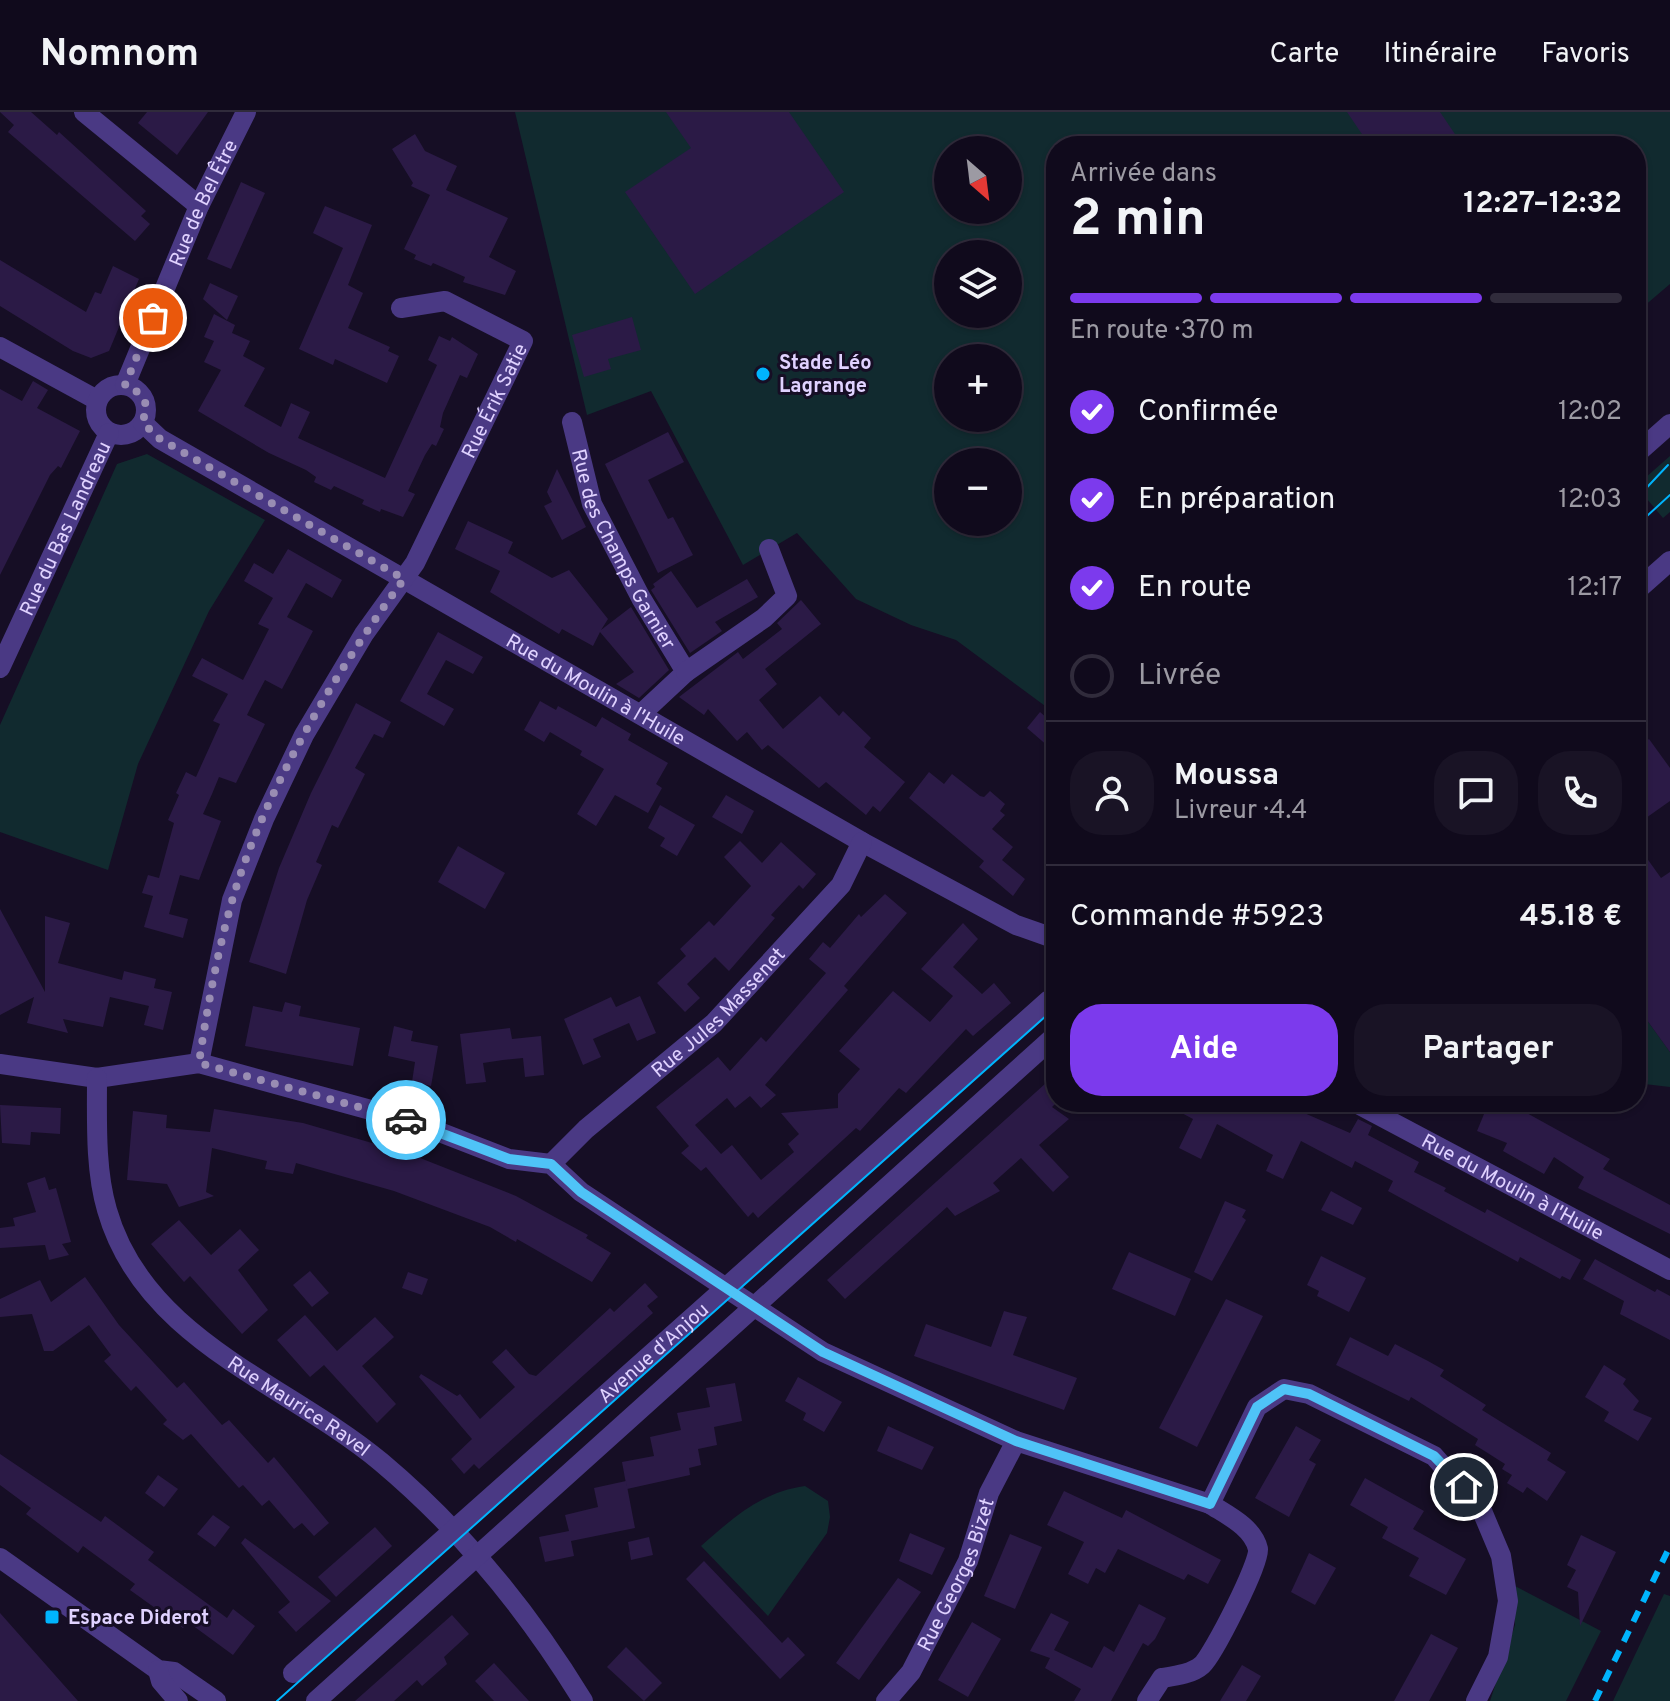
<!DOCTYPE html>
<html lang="fr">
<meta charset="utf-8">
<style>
body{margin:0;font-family:Overpass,sans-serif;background:#191325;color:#f1f3f6;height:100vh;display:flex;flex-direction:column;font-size:30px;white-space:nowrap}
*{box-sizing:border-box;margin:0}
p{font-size:26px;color:#9c9aa3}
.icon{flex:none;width:44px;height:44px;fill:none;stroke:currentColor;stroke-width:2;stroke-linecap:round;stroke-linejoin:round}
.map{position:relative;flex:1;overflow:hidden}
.details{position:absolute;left:1046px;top:24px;width:600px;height:976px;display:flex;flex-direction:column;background:#100a1c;border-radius:32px;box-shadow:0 2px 6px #0004,0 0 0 2px #302b3b}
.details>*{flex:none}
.needle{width:52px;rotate:152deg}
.buttons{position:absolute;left:934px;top:24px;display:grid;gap:16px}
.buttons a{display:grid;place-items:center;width:88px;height:88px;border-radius:50%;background:#100a1c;box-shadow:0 2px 6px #0004,0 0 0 2px #302b3b;font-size:40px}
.pin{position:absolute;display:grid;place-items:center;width:68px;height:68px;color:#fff;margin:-34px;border:4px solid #fff;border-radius:50%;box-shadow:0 2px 8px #0007}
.courier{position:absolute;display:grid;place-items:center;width:80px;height:80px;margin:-40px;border:6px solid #4fc3f7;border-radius:50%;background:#fff;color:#222;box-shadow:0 2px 10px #0007}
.head em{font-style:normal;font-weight:700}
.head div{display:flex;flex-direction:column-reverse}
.head{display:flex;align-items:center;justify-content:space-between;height:136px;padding:0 24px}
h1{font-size:52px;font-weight:700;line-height:60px}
.bar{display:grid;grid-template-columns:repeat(4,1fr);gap:12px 8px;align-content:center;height:96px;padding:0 24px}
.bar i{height:10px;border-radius:6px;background:#302b3b}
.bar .active{background:#7c3aed}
.bar p{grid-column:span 4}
.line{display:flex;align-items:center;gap:20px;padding:0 24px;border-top:2px solid #302b3b}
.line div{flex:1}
.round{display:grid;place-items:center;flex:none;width:84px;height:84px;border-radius:32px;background:#191325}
ol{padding:0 24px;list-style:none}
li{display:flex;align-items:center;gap:24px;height:88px}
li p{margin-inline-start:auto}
li .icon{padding:8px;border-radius:50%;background:#7c3aed;color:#fff;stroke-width:4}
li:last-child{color:#9c9aa3}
li i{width:44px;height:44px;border:4px solid #302b3b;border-radius:50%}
.action{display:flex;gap:16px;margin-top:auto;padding:16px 24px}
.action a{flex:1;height:92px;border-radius:32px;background:#7c3aed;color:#fff;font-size:32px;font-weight:700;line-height:92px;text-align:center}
.action a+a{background:#191325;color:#f1f3f6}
header{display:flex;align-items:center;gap:48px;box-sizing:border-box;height:112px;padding:0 40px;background:#100a1c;border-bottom:2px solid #302b3b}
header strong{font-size:38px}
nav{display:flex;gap:44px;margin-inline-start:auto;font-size:28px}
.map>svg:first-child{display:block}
.green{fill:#112a2f;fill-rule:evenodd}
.building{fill:#2b1a46}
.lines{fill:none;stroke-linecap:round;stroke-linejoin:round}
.minor{stroke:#4a3984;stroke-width:20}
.tram{stroke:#00b4fd;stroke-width:2}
.rail{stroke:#00b4fd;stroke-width:6;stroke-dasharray:12 10;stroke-linecap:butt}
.done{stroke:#998db3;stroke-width:8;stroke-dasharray:0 14.4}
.route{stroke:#4fc3f7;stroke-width:10}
.poi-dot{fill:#00b4fd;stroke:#160e25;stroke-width:3}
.labels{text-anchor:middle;stroke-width:6;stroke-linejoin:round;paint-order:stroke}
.street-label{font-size:20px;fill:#e0d2ff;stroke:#160e25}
.poi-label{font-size:20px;font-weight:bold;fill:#e0d2ff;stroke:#160e25;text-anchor:start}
</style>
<header>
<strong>Nomnom</strong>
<nav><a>Carte</a><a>Itinéraire</a><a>Favoris</a></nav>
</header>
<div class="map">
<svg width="1670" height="1589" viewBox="0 0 1670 1589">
<rect width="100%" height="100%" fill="#160e25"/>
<g class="green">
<path d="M515 0H1670V172L1636 201V34H1056V602L956 528 911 513 856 487 797 421 743 453 651 279 587 303ZM948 38H1008V98H948ZM948 142H1008V202H948ZM948 246H1008V306H948ZM948 350H1008V410H948Z"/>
<path d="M147 342 265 408 209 499 138 652 108 758 0 720V613L117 352Z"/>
<path d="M1670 344V400L1663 406 1636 374Z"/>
<path d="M1636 893 1670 940V975L1636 971Z"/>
<path d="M805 1374 828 1389 830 1405 827 1421 768 1504 701 1434C733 1406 761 1380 805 1374Z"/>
<path d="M1515 1474 1601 1519 1566 1589H1490L1515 1513Z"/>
<path d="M1664 1482 1670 1484V1589H1613Z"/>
</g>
<g class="building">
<path d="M0 0H31L57 23 59 20 146 99 141 104 150 112 135 129 8 20 14 13Z"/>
<path d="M147 0H208L177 43 138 11Z"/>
<path d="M666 0H789L844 80 695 182 625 80 691 36Z"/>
<path d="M1347 0H1440L1463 34H1423L1416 24 1401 34H1370Z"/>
<path d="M415 22 425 39 457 54 446 78 508 106 489 145 516 159 505 183 463 170 465 165 433 151 431 154 414 147 416 143 404 137 430 83 411 74 413 71 392 37Z"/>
<path d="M241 70 265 81 231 157 207 147Z"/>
<path d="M325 94 372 113 348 173 363 181 348 216 390 235 388 239 399 244 387 271 335 247 333 253 299 237 343 136 313 121Z"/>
<path d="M0 148 86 200 95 180 101 182 113 154 139 167 109 239 91 246 73 239 0 194Z"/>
<path d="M210 171 238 184 227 208 203 187Z"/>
<path d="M214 202 235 213 232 221 250 229 243 244 265 256 244 294 281 315 291 291 310 300 298 326 385 366 437 253 428 248 439 224 450 229 452 225 478 242 467 266 460 263 443 301 440 315 444 317 436 334 432 332 425 343 408 379 415 382 403 405 381 397 380 400 362 392 364 388 334 374 331 378 314 370 316 365 306 358 269 341 198 299 221 258 204 250 214 229 204 225Z"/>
<path d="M632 205 641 238 608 247 611 257 584 265 572 223Z"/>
<path d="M33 269 48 278 37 296 80 319 61 356 58 354 50 363 0 463V277L22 289Z"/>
<path d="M668 320 684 350 648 368 668 407 673 405 693 443 658 461 605 352Z"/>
<path d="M557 357 586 415 562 428 544 394 552 390 547 380Z"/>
<path d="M468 409 513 430 508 441 552 466 569 458 608 507 601 518 631 495 669 558 639 586 616 572 634 560 600 520 593 534 562 517 559 522 490 480 500 459 455 437Z"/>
<path d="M288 437 342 468 332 486 306 471 287 505 313 519 282 577 265 568 256 585 247 603 265 612 236 671 219 665 212 682 203 702 221 709 199 768 180 763 169 802 188 807 183 826 144 815 153 784 142 781 148 763 159 766 174 711 168 708 179 683 176 681 186 660 196 665 220 612 213 609 228 582 192 564 202 546 243 568 269 517 258 512 273 486 244 469 254 451 273 462Z"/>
<path d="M671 459 697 496 747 467 758 485 715 510 722 519 690 541 651 478 655 475 653 472Z"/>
<path d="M801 488 821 512 765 557 777 572 759 588 783 617 820 584 839 604 843 599 871 626 864 635 905 670 880 700 873 694 866 703 826 670 819 676 768 633 762 638 747 620 737 629 708 597 704 603 679 585 738 540 743 547 782 517 777 511Z"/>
<path d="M438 520 483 545 473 562 446 548 427 582 454 597 444 614 400 589Z"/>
<path d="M540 589 556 598 558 594 596 615 602 605 631 622 628 628 668 651 656 672 662 676 648 701 615 683 596 714 577 702 604 657 580 643 582 639 550 620 544 630 524 618Z"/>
<path d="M356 591 391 610 383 626 374 622 355 656 365 662 338 716 332 713 316 750 322 753 307 788 286 862 249 850 279 756 311 681Z"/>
<path d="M1040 600 1056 614V641L1027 616Z"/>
<path d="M1649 627 1670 656V689L1636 713V636Z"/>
<path d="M929 660 944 672 952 662 980 684 984 685 990 679 1005 692 1000 699 1005 703 992 717 1013 735 1002 748 1025 767 1013 784 979 755 984 749 909 686Z"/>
<path d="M726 683 754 699 742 722 712 705Z"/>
<path d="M660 693 695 713 677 744 660 734 665 726 648 716Z"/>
<path d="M740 729 762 751 781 730 816 762 803 777 799 773 771 803 775 806 729 859 715 845 687 872 700 886 685 900 657 871 686 844 680 837 709 809 714 814 751 774 724 745Z"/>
<path d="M1636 731 1661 766 1670 760V940L1636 893V783L1647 776 1636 761Z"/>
<path d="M458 734 505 761 485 797 438 770Z"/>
<path d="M885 782 907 801 844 874 848 878 765 973 776 983 761 996 750 984 735 996 727 986 695 1013 721 1042 732 1033 761 1068 794 1040 788 1032 799 1022 781 1001 838 996V982L860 957 839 939 893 879 930 910 953 884 921 857 963 811 978 827 953 855 982 882 994 871 1011 891 973 924 966 917 906 981 899 976 860 1019 856 1016 758 1106 753 1100 748 1105 706 1055 701 1059 681 1041 689 1034 656 995 718 945 730 959 761 925 766 930 826 861 809 847 823 830 830 836 859 802 861 805Z"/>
<path d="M0 797 45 880V804L70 811 58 851 122 868 124 859 156 867 154 876 172 880 163 918 144 913 149 894 110 885 103 915 63 907 68 921 27 911 34 885 0 903Z"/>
<path d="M640 884 656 921 637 929 629 911 593 927 601 945 583 953 564 907 611 885 616 895Z"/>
<path d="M285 890 301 894 299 904 360 916 353 954 245 934 253 894 282 900Z"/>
<path d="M394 914 413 919 411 929 438 934 431 974 412 970 415 950 388 944Z"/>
<path d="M510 916 512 927 541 924 544 963 525 965 523 946 503 948 483 951 486 970 466 972 460 922Z"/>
<path d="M1056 962V991L1052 995 1069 1007 1039 1033 1069 1065 1053 1080 1021 1046 993 1071 1000 1079 955 1104 947 1095 845 1187 827 1168Z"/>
<path d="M1161 990H1279L1350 1021 1358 1007 1372 1014 1368 1023 1419 1050 1414 1060 1446 1076 1444 1079 1485 1101 1487 1097 1581 1148 1570 1168 1562 1164 1560 1167 1520 1145 1518 1150 1388 1079 1393 1069 1355 1049 1352 1056 1301 1029 1283 1067 1266 1059 1273 1043 1217 1012 1201 1047 1179 1036 1193 1007Z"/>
<path d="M1489 990H1507L1610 1047 1603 1057 1670 1093V1122L1578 1076 1584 1065 1554 1045 1544 1062 1503 1039 1507 1031 1477 1019Z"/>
<path d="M0 993 61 996 60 1022 31 1020 30 1033 2 1031Z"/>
<path d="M214 997 303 1011 410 1042 516 1084 588 1123 586 1126 611 1141 592 1170 517 1127 516 1130 490 1115 394 1079 296 1051 293 1062 265 1057 267 1049 212 1036 206 1080 214 1084 179 1095 167 1072 127 1068 133 999 167 1003 166 1016 210 1020Z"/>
<path d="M45 1065 49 1078 56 1076 71 1130 62 1132 69 1143 49 1148 45 1133 0 1136V1116L15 1114 13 1106 36 1100 27 1071Z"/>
<path d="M1331 1079 1362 1096 1353 1113 1321 1098Z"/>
<path d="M1225 1089 1246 1098 1242 1105 1246 1108 1212 1169 1194 1160Z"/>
<path d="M179 1108 211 1143 240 1117 259 1138 238 1158 268 1198 242 1222 190 1164 184 1170 151 1132Z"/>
<path d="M1129 1140 1191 1167 1175 1204 1112 1177Z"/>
<path d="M1321 1144 1366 1166 1349 1200 1317 1184 1319 1179 1307 1173Z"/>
<path d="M1595 1147 1655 1180 1657 1177 1670 1184V1228L1620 1202 1624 1189 1583 1167Z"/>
<path d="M310 1159 329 1181 312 1195 293 1173Z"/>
<path d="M408 1160 428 1167 422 1183 402 1176Z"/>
<path d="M85 1165 119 1213 177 1276 184 1270 222 1313 229 1308 268 1351 274 1345 329 1411 314 1424 302 1411 294 1417 269 1388 262 1394 243 1373 239 1376 191 1322 183 1328 163 1312 167 1308 136 1274 131 1279 104 1249 111 1243 89 1213 53 1239H44L32 1202 0 1205V1187L40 1168 51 1190Z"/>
<path d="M645 1171 658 1185 647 1194 653 1201 479 1357 474 1352 464 1362 451 1347 472 1327 419 1265 421 1262 457 1284 460 1282 480 1307 515 1275 492 1250 506 1237 529 1262 536 1264 610 1196 614 1200Z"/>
<path d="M1226 1187 1263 1204 1197 1335 1159 1316Z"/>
<path d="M1004 1199 1027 1205 1013 1243 1077 1266 1064 1298 914 1244 926 1212 991 1235Z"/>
<path d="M305 1203 337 1239 375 1205 394 1225 362 1254 396 1292 377 1311 324 1253 310 1265 277 1228Z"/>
<path d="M1350 1225 1388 1244 1395 1232 1428 1249 1444 1258 1440 1264 1486 1293 1482 1298 1551 1341 1547 1348 1566 1360 1547 1389 1527 1375 1523 1381 1507 1371 1512 1363 1502 1357 1505 1352 1475 1333 1478 1327 1411 1285 1409 1289 1336 1253Z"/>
<path d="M1604 1253 1626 1267 1623 1272 1639 1289 1633 1298 1652 1306 1638 1329 1604 1309 1609 1300 1585 1285Z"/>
<path d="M798 1265 842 1290 824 1320 803 1308 806 1301 785 1289Z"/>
<path d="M735 1271 742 1309 714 1315 717 1333 698 1337 701 1353 689 1356 690 1363 627 1377 622 1350 654 1344 650 1325 681 1318 677 1301 710 1295 706 1276Z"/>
<path d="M888 1314 934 1335 922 1358 877 1339Z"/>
<path d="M1296 1314 1321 1328 1309 1348 1316 1352 1289 1405 1255 1386Z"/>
<path d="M0 1342 101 1410 105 1404 154 1440 148 1448 227 1506 233 1497 255 1514 233 1543 188 1510 183 1516 130 1478 135 1472 83 1434 78 1441 26 1402 31 1396 0 1373Z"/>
<path d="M158 1363 178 1377 164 1395 145 1381Z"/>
<path d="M1365 1366 1424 1399 1413 1417 1466 1447 1446 1483 1409 1464 1419 1446 1382 1426 1388 1415 1350 1393Z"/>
<path d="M626 1369 635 1416 571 1429 574 1444 545 1450 539 1425 569 1419 565 1403 598 1395 594 1376Z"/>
<path d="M1064 1379 1122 1406 1126 1398 1221 1448 1208 1472 1188 1462 1184 1468 1118 1437 1105 1461 1096 1456 1088 1472 1068 1462 1084 1430 1047 1413Z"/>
<path d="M213 1403 230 1415 215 1435 197 1422Z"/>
<path d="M375 1415 392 1434 336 1485 318 1465Z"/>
<path d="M910 1421 945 1436 932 1463 899 1449Z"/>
<path d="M1010 1422 1042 1435 1015 1497 984 1484Z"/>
<path d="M1581 1423 1616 1440 1580 1514 1578 1480 1567 1475 1576 1458 1567 1453Z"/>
<path d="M649 1425 653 1443 631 1448 628 1430Z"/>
<path d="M245 1426 331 1489 296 1520 278 1500 290 1490 241 1431Z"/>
<path d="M1309 1441 1336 1456 1315 1493 1291 1480Z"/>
<path d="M704 1449 782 1531 788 1525 805 1543 780 1567 686 1467Z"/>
<path d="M898 1466 921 1480 859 1568 836 1551Z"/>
<path d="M1139 1492 1166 1506 1155 1527 1148 1534 1143 1531 1111 1589H1074L1081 1577 1045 1556 1050 1546 1030 1539 1051 1501 1069 1510 1054 1538 1092 1556 1104 1534 1114 1540Z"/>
<path d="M0 1501 62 1571 78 1589H0Z"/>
<path d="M452 1503 469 1522 444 1545 447 1552 422 1574 417 1568 394 1589H355Z"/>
<path d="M972 1510 1001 1527 968 1585 938 1568Z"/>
<path d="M1431 1522 1458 1536 1429 1589H1394Z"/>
<path d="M626 1535 662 1571 644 1589 607 1555Z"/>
<path d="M494 1551 529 1589H494L475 1569Z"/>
<path d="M1242 1553 1261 1564 1246 1589H1220Z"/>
</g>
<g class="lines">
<g class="minor">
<path d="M84 0 199 94"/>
<path d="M0 235 97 288"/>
<circle cx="121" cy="298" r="25"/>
<path id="s1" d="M125 273 199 94 246 0"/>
<path id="s2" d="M572 310 592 392 641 486 686 560 641 602"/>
<path id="s3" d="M143 311 160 327 862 730 1016 813 1056 827"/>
<path d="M1636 342 1670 312"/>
<path d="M1636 479 1670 449"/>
<path id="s4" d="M0 556 109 321"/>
<path d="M686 560 764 506 787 484 769 437"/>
<path id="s5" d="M199 951 232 788 264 707 304 623 364 522 415 451 523 229 445 189 401 196"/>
<path d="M0 952 97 966 199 951 411 1009 509 1047 551 1052 581 1080 823 1240 1016 1329 1210 1392 1257 1295 1284 1277 1309 1282 1434 1344 1482 1399 1501 1444 1508 1489 1498 1545 1476 1589"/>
<path id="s6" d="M97 966C97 1009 95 1057 107 1098 144 1228 286 1271 381 1350 462 1418 528 1499 583 1589"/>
<path id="s7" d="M1354 990 1670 1158"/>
<path id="s8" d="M551 1052 586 1017 714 911 841 773 862 730"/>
<path d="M0 1446 158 1558 174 1560 216 1589"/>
<path d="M158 1558 161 1569 178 1589"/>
<path id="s9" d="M293 1561 1049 888"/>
<path d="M316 1589 1056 923"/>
<path id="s10" d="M886 1589 911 1560 968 1449 989 1381 1016 1329"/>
<path d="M1147 1589 1162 1566C1175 1564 1192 1562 1202 1553 1213 1543 1261 1449 1258 1437 1253 1415 1227 1403 1210 1392"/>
</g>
<g class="tram">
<path d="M1636 387 1668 353"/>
<path d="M1636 414 1670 383"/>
<path d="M277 1589 1056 895"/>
</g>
<path class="rail" d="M1595 1589 1670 1434"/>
</g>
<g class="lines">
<path class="done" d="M153 206 125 273 134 276 146 292 143 311 160 327 404 467C336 559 264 679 232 789 217 842 207 897 199 951L406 1008"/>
<path class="route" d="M406 1008 509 1047 551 1052 581 1080 823 1240 1016 1329 1210 1392 1257 1295 1284 1277 1309 1282 1434 1344 1464 1375"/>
</g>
<g class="poi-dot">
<circle cx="763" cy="262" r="8"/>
<rect x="44" y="1497" width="16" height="16" rx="4"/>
</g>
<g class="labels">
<g class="street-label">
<text dy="7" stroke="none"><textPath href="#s1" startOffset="198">Rue de Bel Être</textPath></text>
<text dy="7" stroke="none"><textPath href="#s5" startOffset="732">Rue Érik Satie</textPath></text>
<text dy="7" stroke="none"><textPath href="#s4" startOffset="154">Rue du Bas Landreau</textPath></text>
<text dy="7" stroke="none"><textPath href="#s2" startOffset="138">Rue des Champs Garnier</textPath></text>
<text dy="7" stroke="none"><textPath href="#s3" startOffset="526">Rue du Moulin à l'Huile</textPath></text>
<text dy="7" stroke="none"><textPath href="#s8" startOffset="226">Rue Jules Massenet</textPath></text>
<text dy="7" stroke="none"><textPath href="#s7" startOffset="180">Rue du Moulin à l'Huile</textPath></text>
<text dy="7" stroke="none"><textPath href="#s9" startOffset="482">Avenue d'Anjou</textPath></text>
<text dy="7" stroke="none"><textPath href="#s6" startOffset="414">Rue Maurice Ravel</textPath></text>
<text dy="7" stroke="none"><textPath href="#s10" startOffset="146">Rue Georges Bizet</textPath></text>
</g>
<g class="poi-label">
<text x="779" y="257">Stade Léo<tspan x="779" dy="23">Lagrange</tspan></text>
<text x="68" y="1512">Espace Diderot</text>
</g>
</g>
</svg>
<div class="buttons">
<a><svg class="needle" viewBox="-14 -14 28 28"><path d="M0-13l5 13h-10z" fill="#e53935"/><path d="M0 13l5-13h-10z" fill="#9c9aa3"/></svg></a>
<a><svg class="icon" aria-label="layers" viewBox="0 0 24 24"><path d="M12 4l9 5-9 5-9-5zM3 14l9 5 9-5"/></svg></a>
<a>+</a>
<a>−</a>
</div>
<div class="pin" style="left:153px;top:206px;background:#ea580c"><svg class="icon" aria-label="bag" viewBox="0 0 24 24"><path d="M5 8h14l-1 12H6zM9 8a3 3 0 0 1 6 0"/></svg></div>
<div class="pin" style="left:1464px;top:1375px;background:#1f2937"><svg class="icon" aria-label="home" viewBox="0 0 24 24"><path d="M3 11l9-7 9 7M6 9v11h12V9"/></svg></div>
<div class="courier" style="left:406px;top:1008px"><svg class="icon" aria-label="car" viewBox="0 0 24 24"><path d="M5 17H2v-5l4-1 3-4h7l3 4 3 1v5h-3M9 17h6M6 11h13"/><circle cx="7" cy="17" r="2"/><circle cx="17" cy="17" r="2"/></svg></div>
<section class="details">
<div class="head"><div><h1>2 min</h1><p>Arrivée dans</p></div><em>12:27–12:32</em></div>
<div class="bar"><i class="active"></i><i class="active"></i><i class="active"></i><i></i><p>En route · 370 m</p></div>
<ol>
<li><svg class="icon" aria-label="check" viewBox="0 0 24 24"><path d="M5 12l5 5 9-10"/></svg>Confirmée<p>12:02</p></li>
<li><svg class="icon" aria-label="check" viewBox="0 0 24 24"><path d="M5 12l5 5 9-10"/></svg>En préparation<p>12:03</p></li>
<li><svg class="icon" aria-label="check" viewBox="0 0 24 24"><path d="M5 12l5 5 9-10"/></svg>En route<p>12:17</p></li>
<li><i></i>Livrée</li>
</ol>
<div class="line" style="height:144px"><a class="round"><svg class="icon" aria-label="person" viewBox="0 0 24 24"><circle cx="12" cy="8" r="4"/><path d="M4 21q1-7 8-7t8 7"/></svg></a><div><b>Moussa</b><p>Livreur · 4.4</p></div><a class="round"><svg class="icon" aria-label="chat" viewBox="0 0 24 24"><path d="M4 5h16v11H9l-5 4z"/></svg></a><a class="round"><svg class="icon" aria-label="phone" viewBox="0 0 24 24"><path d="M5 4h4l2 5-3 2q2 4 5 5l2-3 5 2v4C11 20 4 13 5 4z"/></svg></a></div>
<div class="line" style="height:104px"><div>Commande #5923</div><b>45.18 €</b></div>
<div class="action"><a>Aide</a><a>Partager</a></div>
</section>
</div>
